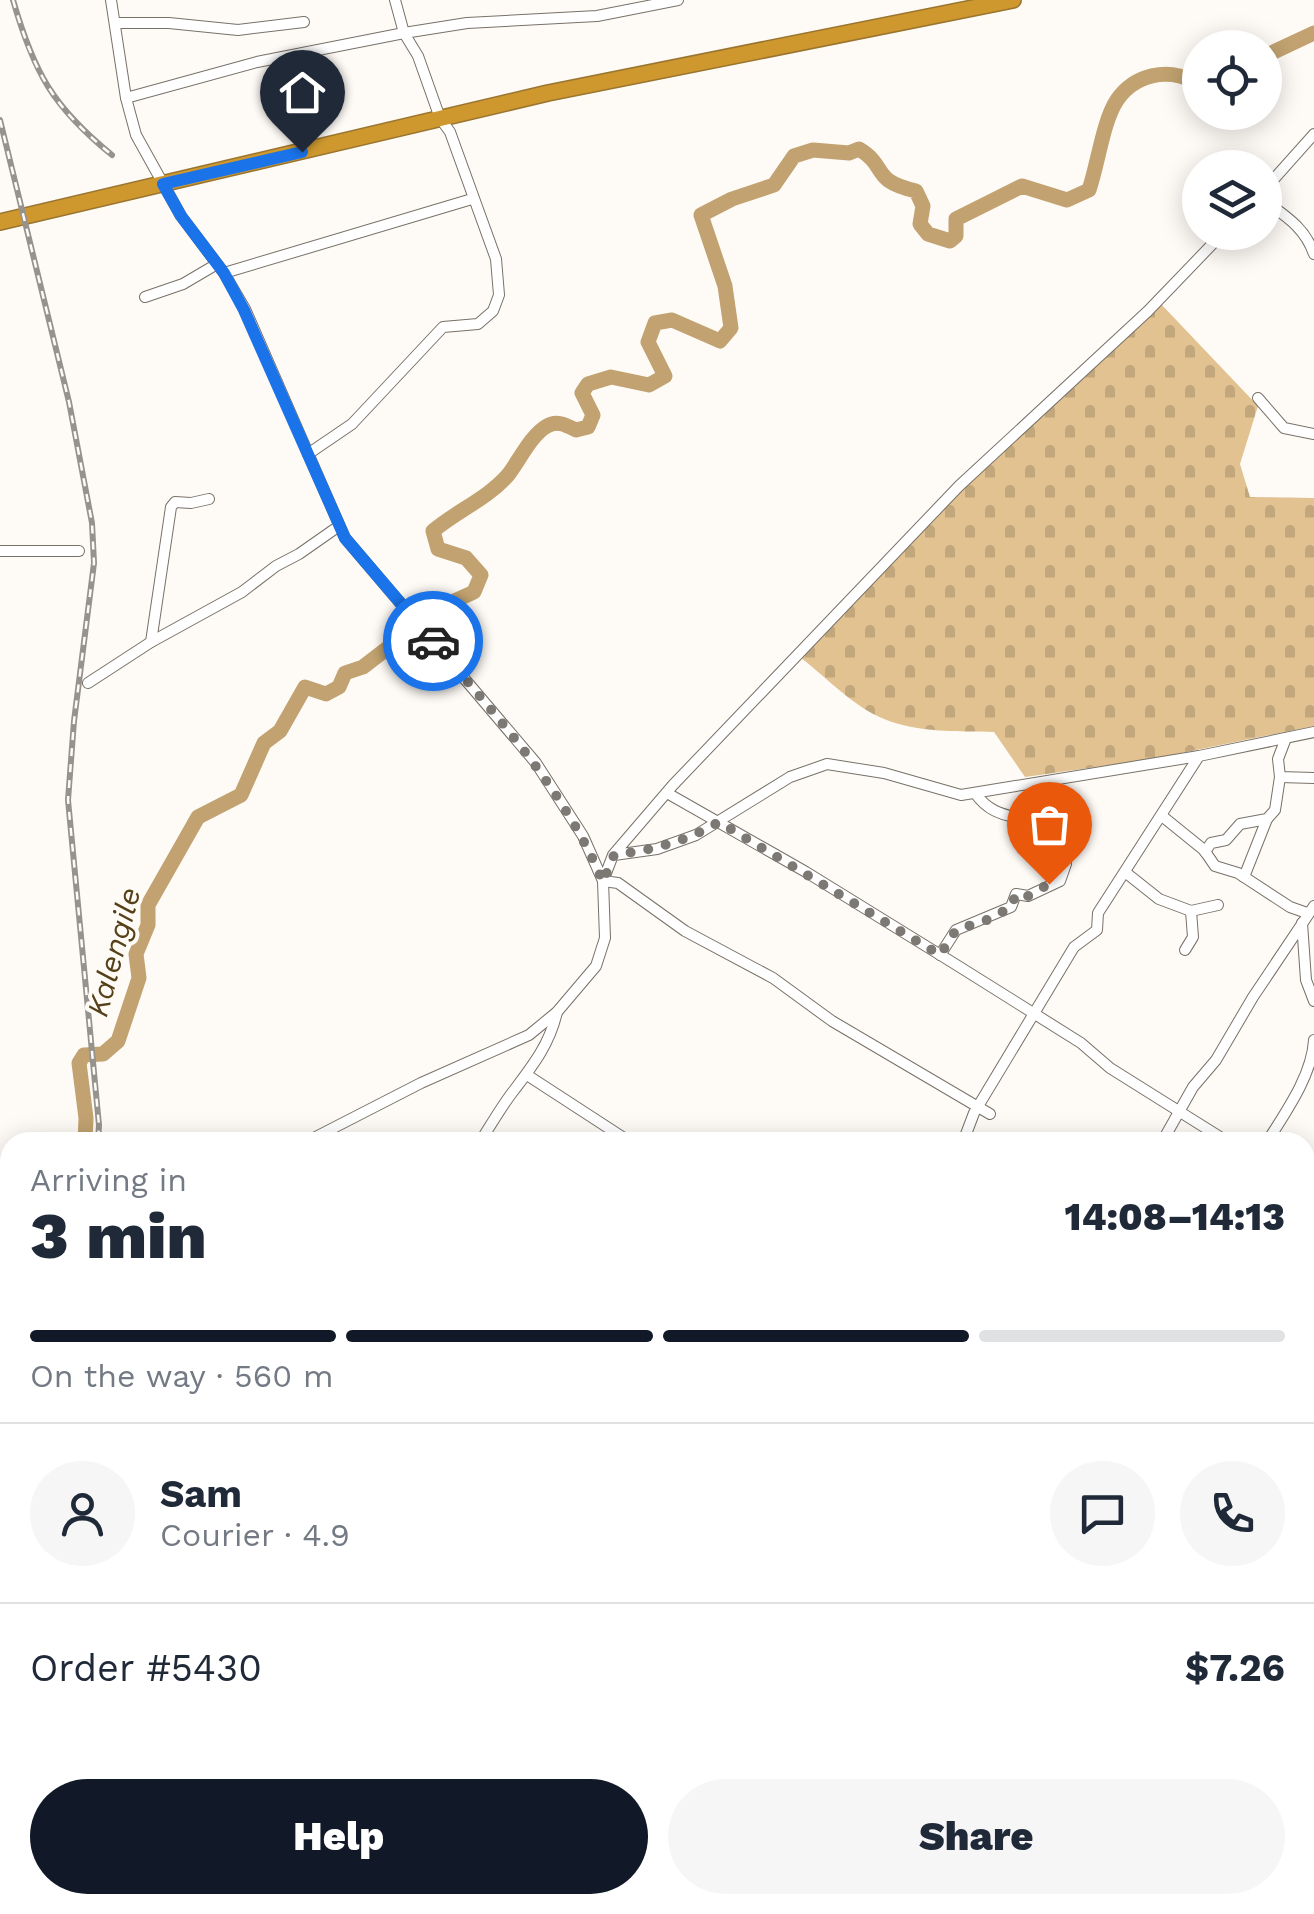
<!DOCTYPE html>
<meta charset="utf-8">
<style>
body{margin:0;font-family:"Work Sans",sans-serif;background:#f6f6f7;color:#1f2937;height:100vh;display:flex;flex-direction:column;font-size:38px;white-space:nowrap}
*{box-sizing:border-box;margin:0}
p{font-size:32px;color:#747a83}
.icon{flex:none;width:55px;height:55px;fill:none;stroke:currentColor;stroke-width:2;stroke-linecap:round;stroke-linejoin:round}
.map{position:relative;flex:1;overflow:hidden}
.details{position:absolute;left:0px;top:1132px;width:1315px;height:782px;display:flex;flex-direction:column;background:#fff;border-radius:30px 30px 0 0;box-shadow:0 5px 25px #0003}
.details>*{flex:none}
.buttons{position:absolute;left:1182px;top:30px;display:grid;gap:20px}
.buttons a{display:grid;place-items:center;width:100px;height:100px;border-radius:50%;background:#fff;box-shadow:0 5px 25px #0003;font-size:50px}
.pin{position:absolute;display:grid;place-items:center;width:85px;height:85px;color:#fff;margin:-102px -42px;border-radius:50% 50% 50% 0;rotate:-45deg;box-shadow:0 0 10px #0007}
.pin .icon{rotate:45deg}
.courier{position:absolute;display:grid;place-items:center;width:100px;height:100px;margin:-50px;border:8px solid #1a73e8;border-radius:50%;background:#fff;color:#222;box-shadow:0 2px 12px #0007}
.head em{font-style:normal;font-weight:800}
.head div{display:flex;flex-direction:column-reverse}
.head{display:flex;align-items:center;justify-content:space-between;height:170px;padding:0 30px}
h1{font-size:65px;font-weight:800;line-height:75px}
.bar{display:grid;grid-template-columns:repeat(4,1fr);gap:15px 10px;align-content:center;height:120px;padding:0 30px}
.bar i{height:12px;border-radius:8px;background:#e0e1e3}
.bar .on{background:#111827}
.bar p{grid-column:span 4}
.line{display:flex;align-items:center;gap:25px;padding:0 30px;border-top:2px solid #e0e1e3}
.line div{flex:1}
.round{display:grid;place-items:center;flex:none;width:105px;height:105px;border-radius:52px;background:#f6f6f7}
.action{display:flex;gap:20px;margin-top:auto;padding:20px 30px}
.action a{flex:1;height:115px;border-radius:60px;background:#111827;color:#fff;font-size:40px;font-weight:800;line-height:115px;text-align:center}
.action a+a{background:#f6f6f7;color:#1f2937}
.map>svg:first-child{display:block}
.cemetery{fill:url(#cemetery-stones)}
.lines{fill:none;stroke-linecap:round;stroke-linejoin:round}
.river{stroke:#c1a270;stroke-width:15}
.minor-casing{stroke:#787168;stroke-width:12}
.highway-casing{stroke:#99752f;stroke-width:18}
.minor{stroke:#fff;stroke-width:10}
.highway{stroke:#cf982f;stroke-width:15}
.rail-casing{stroke:#96938f;stroke-width:6}
.rail{stroke:#fefbf7;stroke-width:2.5;stroke-dasharray:8;stroke-linecap:butt}
.done{stroke:#7c7975;stroke-width:10;stroke-dasharray:0 18}
.route{stroke:#1a73e8;stroke-width:12}
.labels{text-anchor:middle;stroke-width:8;stroke-linejoin:round;paint-order:stroke}
.water-label{font-size:30px;font-style:italic;fill:#564019;stroke:#fefbf7}
</style>
<div class="map">
<svg width="1314" height="1914" viewBox="0 0 1314 1914">
<defs>
<pattern id="cemetery-stones" width="16" height="16" patternUnits="userSpaceOnUse" patternTransform="scale(2.5)"><rect width="16" height="16" fill="#e2c290"/><path d="M2 7V4a2 2 0 0 1 4 0v3zM10 15v-3a2 2 0 0 1 4 0v3z" fill="#c2a77c"/></pattern>
</defs>
<rect width="100%" height="100%" fill="#fefbf7"/>
<path class="cemetery" d="M1160 303 1258 406 1240 464 1250 497 1314 498V726L1152 759 1025 777 994 732C958 731 918 733 884 719 854 707 827 678 801 658L962 488Z"/>
<g class="lines">
<g class="river">
<path d="M1265 56 1314 33"/>
<path d="M85 1142 86 1118 79 1063 84 1055 103 1054 118 1041 139 978 136 954 148 925V905L198 817 241 795 264 743 280 731 305 687 326 694 339 687 345 673 363 667 441 607 474 592 481 575 466 558 438 549 433 531C458 510 487 499 508 475 519 461 531 435 547 426 557 420 566 425 576 430L588 427 593 415 582 393 588 384 611 377 649 385 665 376 648 342 655 323 672 320 720 341 731 328 725 286 701 215 732 199 774 185 794 156 813 150 849 153 859 149C889 167 869 180 916 191L923 206 920 224 928 234 950 241 956 236V219L1022 186 1067 200 1089 190C1098 164 1103 121 1117 100 1135 74 1167 68 1193 81L1200 80"/>
<path d="M0 1266 10 1261"/>
</g>
<g class="minor-casing">
<g id="minor">
<path d="M111 0 126 98 136 135 181 216 224 273 245 309 345 538 536 763 583 836 603 881 605 938 596 966 557 1012 529 1035 421 1083 306 1142"/>
<path d="M115 23H169L238 30 304 22"/>
<path d="M126 98 257 62 404 33 467 23 597 16 678 0"/>
<path d="M1265 189 1314 134"/>
<path d="M1265 201C1287 217 1305 228 1314 254"/>
<path d="M224 273 472 199"/>
<path d="M145 297 183 284 217 264"/>
<path d="M1258 398 1284 428 1314 434"/>
<path d="M308 454 352 424 443 327 478 324 493 311 499 295 496 259 450 132 440 118 418 56 404 33 395 0"/>
<path d="M0 551H79"/>
<path d="M151 642 171 507 175 502 191 503 209 499"/>
<path d="M88 683 151 642 242 592 276 566 299 554 339 526"/>
<path d="M1286 738 1278 759 1280 777 1314 778"/>
<path d="M667 793 806 872 955 964 1081 1043 1110 1068 1228 1142"/>
<path d="M1162 816 1204 850 1215 866 1238 873 1290 907 1307 913"/>
<path d="M1205 852 1211 843 1226 840 1240 824 1267 819 1275 810 1280 777"/>
<path d="M614 855 657 849 696 835 790 777 827 764 884 773 961 795 1199 756 1314 732"/>
<path d="M1125 872 1159 899 1191 911"/>
<path d="M1244 877 1267 819"/>
<path d="M1302 923 1306 980 1314 1001"/>
<path d="M1185 950 1193 937 1191 911 1218 905"/>
<path d="M940 955 956 930 1011 907 1016 894 1028 896 1060 881 1066 864C1060 852 1056 839 1045 830 1022 811 997 824 975 793"/>
<path d="M527 1075 630 1142"/>
<path d="M990 1114 832 1021 773 978 685 931 618 883 603 881 613 855 673 785 959 486 1148 311 1224 232"/>
<path d="M480 1142C491 1125 502 1105 515 1089 534 1064 550 1043 557 1012"/>
<path d="M963 1142 974 1113 1074 947 1097 930 1098 913 1199 756"/>
<path d="M1162 1142 1193 1087 1216 1060 1253 997 1314 906"/>
<path d="M1267 1142C1285 1113 1312 1076 1314 1040"/>
<path d="M1305 1190 1314 1193"/>
<path d="M1305 1545 1314 1549"/>
<path d="M1305 1582 1314 1568"/>
<path d="M0 1738 10 1736"/>
<path d="M1305 1760 1314 1747"/>
<path d="M1305 1865 1314 1872"/>
<path d="M133 1905 137 1914"/>
<path d="M159 1905 164 1914"/>
<path d="M914 1914 920 1905"/>
<path d="M1038 1914 1047 1905"/>
<path d="M1200 1914 1206 1905"/>
</g>
</g>
<g class="highway-casing">
<path id="highway" d="M0 222 548 93 1013 0"/>
</g>
<use href="#minor" class="minor"/>
<use href="#highway" class="highway"/>
<g class="rail-casing">
<g id="rail">
<path d="M13 0C34 73 53 107 112 155"/>
<path d="M0 120 69 402 92 523 94 563 74 721 68 800 99 1125 98 1142"/>
<path d="M0 1386 10 1370"/>
<path d="M0 1778 10 1796"/>
<path d="M70 1905 75 1914"/>
</g>
</g>
<use href="#rail" class="rail"/>
</g>
<g class="lines">
<path class="done" d="M433 641C497 717 564 789 603 882L614 855C652 850 685 842 719 822L940 955 956 930 990 919 1011 907 1016 894 1028 896 1049 884"/>
<path class="route" d="M302 152 163 184 181 216 224 273 244 310 345 538 433 641"/>
</g>
<g class="labels">
<g class="water-label">
<text transform="translate(114 952) rotate(-75)" y="10">Kalengile</text>
</g>
</g>
</svg>
<div class="buttons">
<a><svg class="icon" aria-label="locate" viewBox="0 0 24 24"><circle cx="12" cy="12" r="6"/><path d="M12 2v4M12 18v4M2 12h4M18 12h4"/></svg></a>
<a><svg class="icon" aria-label="layers" viewBox="0 0 24 24"><path d="M12 4l9 5-9 5-9-5zM3 14l9 5 9-5"/></svg></a>
</div>
<div class="pin" style="left:1049px;top:884px;background:#ea580c"><svg class="icon" aria-label="bag" viewBox="0 0 24 24"><path d="M5 8h14l-1 12H6zM9 8a3 3 0 0 1 6 0"/></svg></div>
<div class="pin" style="left:302px;top:152px;background:#1f2937"><svg class="icon" aria-label="home" viewBox="0 0 24 24"><path d="M3 11l9-7 9 7M6 9v11h12V9"/></svg></div>
<div class="courier" style="left:433px;top:641px"><svg class="icon" aria-label="car" viewBox="0 0 24 24"><path d="M5 17H2v-5l4-1 3-4h7l3 4 3 1v5h-3M9 17h6M6 11h13"/><circle cx="7" cy="17" r="2"/><circle cx="17" cy="17" r="2"/></svg></div>
<section class="details">
<div class="head"><div><h1>3 min</h1><p>Arriving in</p></div><em>14:08–14:13</em></div>
<div class="bar"><i class="on"></i><i class="on"></i><i class="on"></i><i></i><p>On the way · 560 m</p></div>
<div class="line" style="height:180px"><a class="round"><svg class="icon" aria-label="person" viewBox="0 0 24 24"><circle cx="12" cy="8" r="4"/><path d="M4 21q1-7 8-7t8 7"/></svg></a><div><b>Sam</b><p>Courier · 4.9</p></div><a class="round"><svg class="icon" aria-label="chat" viewBox="0 0 24 24"><path d="M4 5h16v11H9l-5 4z"/></svg></a><a class="round"><svg class="icon" aria-label="phone" viewBox="0 0 24 24"><path d="M5 4h4l2 5-3 2q2 4 5 5l2-3 5 2v4C11 20 4 13 5 4z"/></svg></a></div>
<div class="line" style="height:130px"><div>Order #5430</div><b>$7.26</b></div>
<div class="action"><a>Help</a><a>Share</a></div>
</section>
</div>
